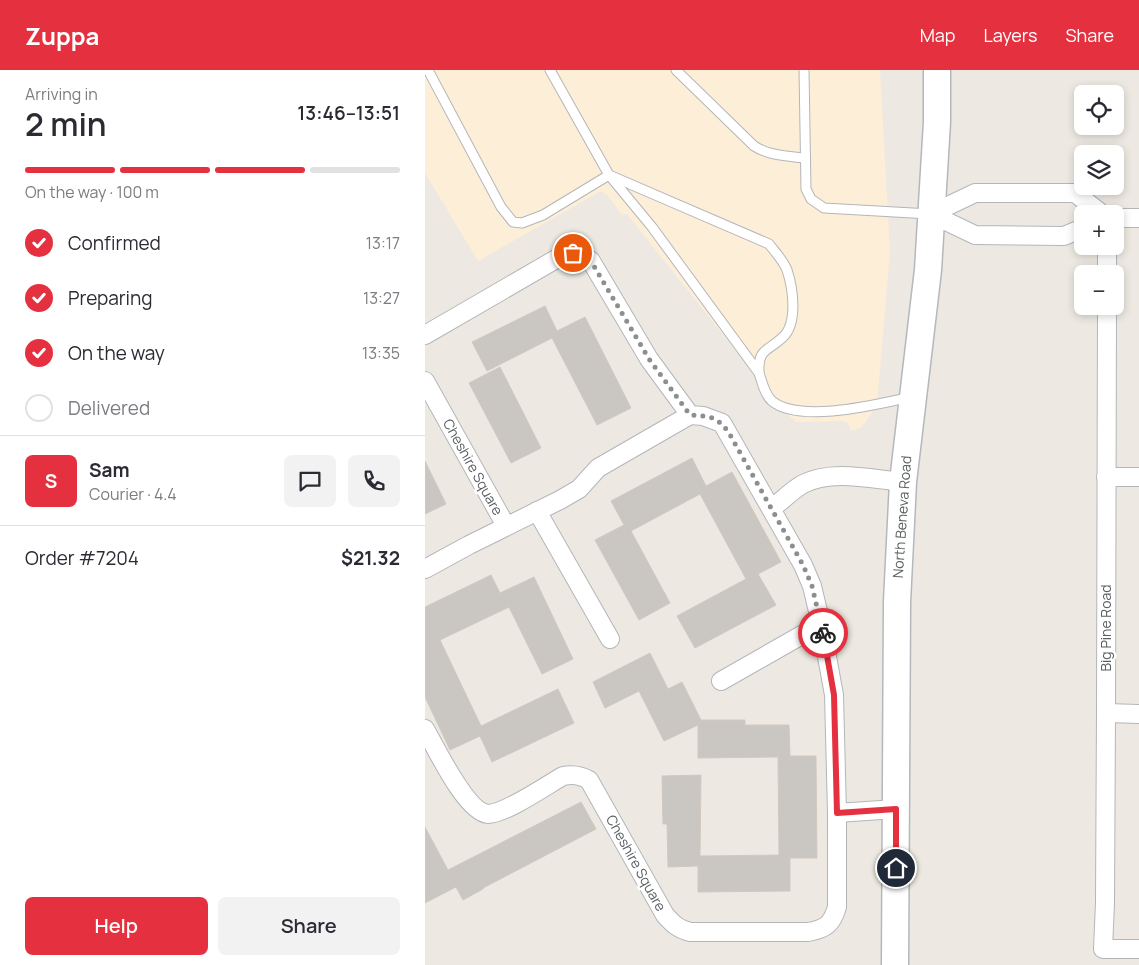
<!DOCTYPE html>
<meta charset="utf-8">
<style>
body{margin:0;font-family:Manrope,sans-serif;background:#f2f2f3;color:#2b2b33;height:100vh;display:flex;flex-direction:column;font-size:19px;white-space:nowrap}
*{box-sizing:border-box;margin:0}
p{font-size:16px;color:#7c7c81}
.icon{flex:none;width:28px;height:28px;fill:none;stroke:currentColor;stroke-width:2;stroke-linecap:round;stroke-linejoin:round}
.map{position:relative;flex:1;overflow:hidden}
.panel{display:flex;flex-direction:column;background:#fff;width:425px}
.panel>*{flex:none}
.fabs{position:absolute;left:649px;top:15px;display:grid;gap:10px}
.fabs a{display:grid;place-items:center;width:50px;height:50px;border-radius:8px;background:#fff;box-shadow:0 2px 8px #0003;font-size:25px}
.pin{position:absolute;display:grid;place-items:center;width:42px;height:42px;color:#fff;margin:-21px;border:2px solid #fff;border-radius:50%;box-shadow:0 1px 5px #0007}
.courier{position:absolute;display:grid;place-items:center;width:50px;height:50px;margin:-25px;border:4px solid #e5303f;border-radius:50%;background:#fff;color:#222;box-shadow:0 1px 6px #0007}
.head em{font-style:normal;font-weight:600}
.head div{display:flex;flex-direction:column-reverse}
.head{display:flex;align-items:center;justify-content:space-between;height:85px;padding:0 25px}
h1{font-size:32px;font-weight:600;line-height:38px}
.bar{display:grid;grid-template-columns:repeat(4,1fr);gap:8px 5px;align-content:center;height:60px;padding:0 25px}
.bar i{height:6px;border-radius:4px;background:#e1e1e2}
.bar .selected{background:#e5303f}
.bar p{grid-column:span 4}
.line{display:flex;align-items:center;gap:12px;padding:0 25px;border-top:1px solid #e1e1e2}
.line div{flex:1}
.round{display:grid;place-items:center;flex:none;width:52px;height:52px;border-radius:8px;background:#f2f2f3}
ol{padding:0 25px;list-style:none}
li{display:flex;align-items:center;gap:15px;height:55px}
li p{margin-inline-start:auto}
li .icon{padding:5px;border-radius:50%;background:#e5303f;color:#fff;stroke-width:4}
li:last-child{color:#7c7c81}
li i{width:28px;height:28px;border:2px solid #e1e1e2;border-radius:50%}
.cta{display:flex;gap:10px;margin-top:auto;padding:10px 25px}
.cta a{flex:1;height:58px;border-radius:8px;background:#e5303f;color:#fff;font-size:20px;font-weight:600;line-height:58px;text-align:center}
.cta a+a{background:#f2f2f3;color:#2b2b33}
header{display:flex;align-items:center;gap:30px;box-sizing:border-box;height:70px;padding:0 25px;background:#e5303f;color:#fff}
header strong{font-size:24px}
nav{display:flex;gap:28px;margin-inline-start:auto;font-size:18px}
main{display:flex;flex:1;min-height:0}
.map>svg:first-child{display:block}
.commercial{fill:#fdeed7}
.building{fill:#cac6c1;stroke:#d1c9c0}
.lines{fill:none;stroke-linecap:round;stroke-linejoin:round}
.service-casing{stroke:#b3b6b9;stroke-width:11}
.minor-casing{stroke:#b3b6b9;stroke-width:20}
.secondary-casing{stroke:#b4b8bc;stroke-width:29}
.service{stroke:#fff;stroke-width:9}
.minor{stroke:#fff;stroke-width:18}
.secondary{stroke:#fff;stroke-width:26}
.done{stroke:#8d8f8f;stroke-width:5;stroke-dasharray:0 9}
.route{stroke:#e5303f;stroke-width:6}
.labels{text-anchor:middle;stroke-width:5;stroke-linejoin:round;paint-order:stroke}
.street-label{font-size:14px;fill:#5a5f62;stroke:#fff}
</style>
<header>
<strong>Zuppa</strong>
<nav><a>Map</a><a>Layers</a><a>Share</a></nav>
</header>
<main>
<section class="panel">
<div class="head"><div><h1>2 min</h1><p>Arriving in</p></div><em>13:46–13:51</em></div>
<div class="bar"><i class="selected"></i><i class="selected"></i><i class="selected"></i><i></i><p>On the way · 100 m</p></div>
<ol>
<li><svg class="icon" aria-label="check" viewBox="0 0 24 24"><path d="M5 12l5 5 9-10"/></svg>Confirmed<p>13:17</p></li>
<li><svg class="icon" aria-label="check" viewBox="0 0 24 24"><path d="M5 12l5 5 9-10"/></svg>Preparing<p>13:27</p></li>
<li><svg class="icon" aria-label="check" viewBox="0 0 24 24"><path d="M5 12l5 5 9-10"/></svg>On the way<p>13:35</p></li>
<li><i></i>Delivered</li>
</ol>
<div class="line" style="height:90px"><b class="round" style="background:#e5303f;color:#fff">S</b><div><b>Sam</b><p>Courier · 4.4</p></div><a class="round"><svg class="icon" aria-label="chat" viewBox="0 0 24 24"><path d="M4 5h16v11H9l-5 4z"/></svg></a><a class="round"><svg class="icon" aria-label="phone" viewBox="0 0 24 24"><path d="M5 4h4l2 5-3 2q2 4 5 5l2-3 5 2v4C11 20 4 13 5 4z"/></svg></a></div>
<div class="line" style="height:65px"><div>Order #7204</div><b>$21.32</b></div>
<div class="cta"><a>Help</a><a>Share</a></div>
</section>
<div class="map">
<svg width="714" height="895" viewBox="0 0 714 895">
<rect width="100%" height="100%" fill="#ede9e2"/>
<path class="commercial" d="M0 0H455L465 182 452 335 437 357 426 361 423 353 417 351 371 352 359 341 202 144 197 145 182 125 177 122H174L53 191 0 103Z"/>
<g class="building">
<path d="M120 236 132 261 160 247 206 338 172 355 127 268 62 301 47 272Z"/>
<path d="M75 297 116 378 86 393 44 313Z"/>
<path d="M267 388 281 416 307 402 356 492 333 504 351 535 270 578 252 546 321 509 275 424 206 461 245 533 214 550 170 470 199 455 186 431Z"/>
<path d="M0 391 21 434 0 444Z"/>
<path d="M66 505 75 523 109 507 148 589 117 604 84 537 15 570 56 656 133 619 149 653 67 692 55 666 25 680 0 627V537Z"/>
<path d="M225 583 243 619 257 612 276 650H320V655H364L365 686H391L392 788H365V821L273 822V796L243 797 242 754H238L237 706 276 705 275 786 354 785 353 687 273 688V655L239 671 214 621 180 638 168 612Z"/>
<path d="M156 732 171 759 58 818V819L38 830 31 817 0 833V757L23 800Z"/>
</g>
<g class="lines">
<g class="service-casing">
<g id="service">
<path d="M3 0 76 137 88 152 97 153 118 145 184 105 227 157 334 303C337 312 340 325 347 331 375 354 453 334 486 327"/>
<path d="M125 0 184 105 344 174C350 182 358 190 362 200 368 218 373 253 358 267 343 282 333 277 334 303"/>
<path d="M251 0 329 76C345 86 362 86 380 88"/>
<path d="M379 0 381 119 386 129 399 138 505 144"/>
</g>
</g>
<g class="minor-casing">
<g id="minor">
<path d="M506 144 550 123H650L677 144"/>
<path d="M506 144 550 165 639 166 658 158"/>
<path d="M690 148H714"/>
<path d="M682 204V176"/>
<path d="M682 236 681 643 680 833 678 879H714"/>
<path d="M0 265 138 185C150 183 157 184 166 191L224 289 265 345 278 346 297 353 378 495 387 516 396 554 409 625 412 743V837C407 854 401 859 383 862H265C253 859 248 854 240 845L164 710C155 705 148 704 138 706 122 715 80 744 63 744 41 742 11 678 0 659"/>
<path d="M0 311 81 456"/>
<path d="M681 407H714"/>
<path d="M347 438C357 431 367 420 378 414 407 399 446 409 478 412"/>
<path d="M112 441 185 569"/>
<path d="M0 499 44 475 135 430 154 419 173 398 265 345"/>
<path d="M296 611 396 554"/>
<path d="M681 643 714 644"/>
<path d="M412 743 471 739"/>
</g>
</g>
<g class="secondary-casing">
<path id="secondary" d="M470 895 472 532 478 412 503 200 512 52V0"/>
</g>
<use href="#service" class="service"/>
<use href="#minor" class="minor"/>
<use href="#secondary" class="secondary"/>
</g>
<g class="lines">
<path class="done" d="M148 183 160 187 166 191 224 289 265 345C284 346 292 346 304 363L378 495 387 516 398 563"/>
<path class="route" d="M398 563 409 625 412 743 471 739V798"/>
</g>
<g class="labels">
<g class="street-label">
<text transform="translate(48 397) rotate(61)" y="5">Cheshire Square</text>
<text transform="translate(477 447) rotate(-86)" y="5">North Beneva Road</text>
<text transform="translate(681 558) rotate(-90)" y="5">Big Pine Road</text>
<text transform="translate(211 793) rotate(61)" y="5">Cheshire Square</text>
</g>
</g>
</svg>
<div class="fabs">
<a><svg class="icon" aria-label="locate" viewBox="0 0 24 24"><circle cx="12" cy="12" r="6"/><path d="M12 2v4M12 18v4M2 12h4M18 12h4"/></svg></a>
<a><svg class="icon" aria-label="layers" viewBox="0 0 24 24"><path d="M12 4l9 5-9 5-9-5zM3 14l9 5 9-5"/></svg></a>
<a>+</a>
<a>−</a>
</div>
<div class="pin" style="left:148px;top:183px;background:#ea580c"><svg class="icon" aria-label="bag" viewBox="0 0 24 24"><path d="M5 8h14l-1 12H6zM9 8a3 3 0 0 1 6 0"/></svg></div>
<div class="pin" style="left:471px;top:798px;background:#1f2937"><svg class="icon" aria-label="home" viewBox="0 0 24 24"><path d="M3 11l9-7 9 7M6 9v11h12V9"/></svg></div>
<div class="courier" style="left:398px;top:563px"><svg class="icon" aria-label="bike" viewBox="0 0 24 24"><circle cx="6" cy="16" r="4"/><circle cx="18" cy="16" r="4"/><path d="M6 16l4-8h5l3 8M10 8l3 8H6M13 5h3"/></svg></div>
</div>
</main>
